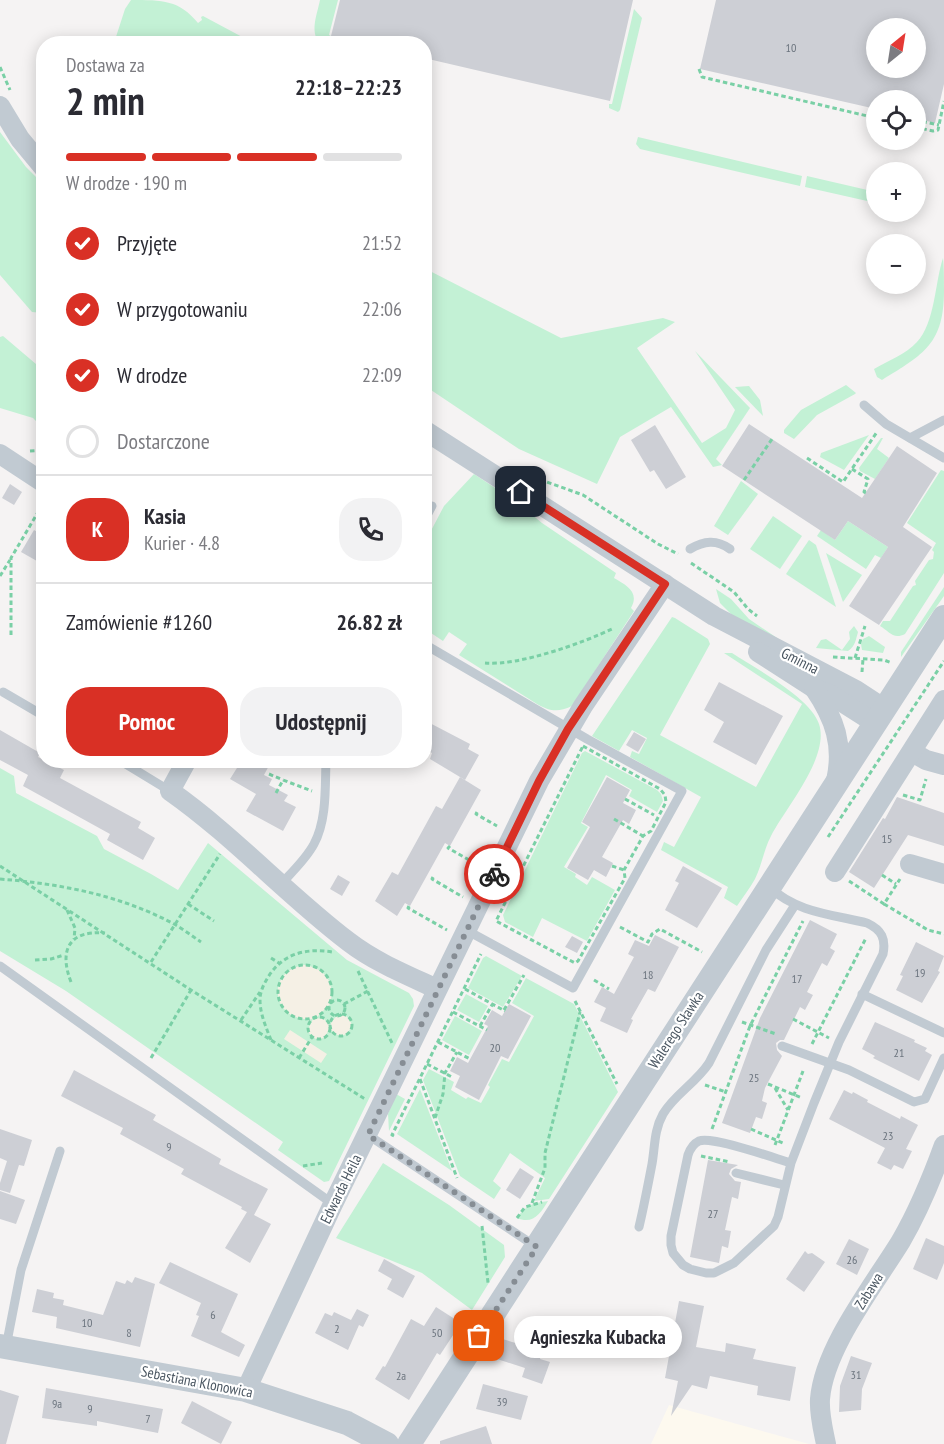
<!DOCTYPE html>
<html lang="pl">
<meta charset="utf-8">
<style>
body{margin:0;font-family:"PT Sans Narrow",sans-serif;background:#f2f2f3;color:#2b2b33;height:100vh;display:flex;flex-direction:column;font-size:22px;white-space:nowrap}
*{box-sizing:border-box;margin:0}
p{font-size:20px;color:#7c7c81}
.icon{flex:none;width:33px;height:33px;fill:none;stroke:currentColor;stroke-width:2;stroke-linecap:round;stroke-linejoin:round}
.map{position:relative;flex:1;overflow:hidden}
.details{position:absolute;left:36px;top:36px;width:396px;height:732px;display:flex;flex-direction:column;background:#fff;border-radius:24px;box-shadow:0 3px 15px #0003}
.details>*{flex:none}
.needle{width:39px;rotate:30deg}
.controls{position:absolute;left:866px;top:18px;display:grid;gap:12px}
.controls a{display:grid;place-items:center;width:60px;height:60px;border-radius:50%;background:#fff;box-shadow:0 3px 15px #0003;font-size:30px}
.pin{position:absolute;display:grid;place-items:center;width:51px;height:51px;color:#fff;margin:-26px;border-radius:12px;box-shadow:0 3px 9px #0006}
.courier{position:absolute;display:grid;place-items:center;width:60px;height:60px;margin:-30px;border:4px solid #d93025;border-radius:50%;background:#fff;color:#222;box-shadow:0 2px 8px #0007}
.bubble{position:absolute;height:42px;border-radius:21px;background:#fff;box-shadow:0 3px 15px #0003;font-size:20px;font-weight:600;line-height:42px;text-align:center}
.head em{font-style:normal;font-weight:600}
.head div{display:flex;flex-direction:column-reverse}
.head{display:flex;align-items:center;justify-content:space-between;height:102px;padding:0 30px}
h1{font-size:39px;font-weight:600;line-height:45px}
.bar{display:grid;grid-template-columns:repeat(4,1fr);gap:9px 6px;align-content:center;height:72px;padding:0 30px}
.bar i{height:8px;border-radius:4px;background:#e1e1e2}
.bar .on{background:#d93025}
.bar p{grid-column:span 4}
.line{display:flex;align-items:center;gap:15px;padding:0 30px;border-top:2px solid #e1e1e2}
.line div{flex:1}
.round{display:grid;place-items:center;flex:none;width:63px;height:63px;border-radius:24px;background:#f2f2f3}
ol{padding:0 30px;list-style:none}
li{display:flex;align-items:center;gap:18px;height:66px}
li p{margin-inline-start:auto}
li .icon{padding:6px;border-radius:50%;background:#d93025;color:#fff;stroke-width:4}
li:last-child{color:#7c7c81}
li i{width:33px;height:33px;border:3px solid #e1e1e2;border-radius:50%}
.action{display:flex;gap:12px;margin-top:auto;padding:12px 30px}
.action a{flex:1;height:69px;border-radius:24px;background:#d93025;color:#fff;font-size:24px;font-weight:600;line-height:69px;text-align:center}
.action a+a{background:#f2f2f3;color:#2b2b33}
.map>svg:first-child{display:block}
.commercial{fill:#fdf9ef}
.green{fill:#c3f1d5}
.sand{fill:#f5f0e5}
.building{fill:#cdcfd5;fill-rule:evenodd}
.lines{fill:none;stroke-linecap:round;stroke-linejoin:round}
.path{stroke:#7ad0a6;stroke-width:3;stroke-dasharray:4.5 3;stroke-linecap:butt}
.service{stroke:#c1cad2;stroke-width:9}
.minor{stroke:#c1cad2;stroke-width:20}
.tertiary{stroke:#c1cad2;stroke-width:24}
.done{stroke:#868d94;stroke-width:6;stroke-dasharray:0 10.8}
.route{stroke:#d93025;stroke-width:8}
.labels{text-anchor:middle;stroke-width:4.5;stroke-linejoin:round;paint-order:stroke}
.number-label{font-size:12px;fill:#6b747e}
.street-label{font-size:15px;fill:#4a5661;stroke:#fff}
</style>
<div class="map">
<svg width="944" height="1444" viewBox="0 0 944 1444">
<rect width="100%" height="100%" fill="#f5f3f3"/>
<path class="commercial" d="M669 1405 809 1444H651Z"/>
<g class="green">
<path d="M131 0C163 0 179 0 198 23L202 20 201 17 203 16 246 39 244 44 114 43 125 9Z"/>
<path d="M320 0H338L329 35 331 36 329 43H319C310 30 317 15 320 0Z"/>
<path d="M634 9 642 18 620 110 618 112 609 108V104H612Z"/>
<path d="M0 132 26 167 43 184V313L32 312 0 275Z"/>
<path d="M638 137 802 176 800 186 640 149 636 144Z"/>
<path d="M807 176 876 192V203L805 187Z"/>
<path d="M943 258C944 266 944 280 944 290 944 344 924 354 882 380L877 377 874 369C888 361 906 354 917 342 935 323 935 282 943 258Z"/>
<path d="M424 268 561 338 663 318 675 322 637 348 702 443 726 428 735 410 695 351 750 408 716 459 722 465 713 467 671 407 620 437 597 484 519 449 425 386Z"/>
<path d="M3 336 43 370V428L33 418 0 408V337Z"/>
<path d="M846 385 856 393 855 394 817 415 794 439 784 433V430L801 410Z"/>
<path d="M749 386 760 400 763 416 735 387Z"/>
<path d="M869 435 844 470 820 457 821 453Z"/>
<path d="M881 438H883L877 449 889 458 875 479 860 471 859 468Z"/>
<path d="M941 470 944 471V573L905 634C893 640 889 631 880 626L883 621H890L913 586 916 585 915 581 929 560 933 559 934 552 932 550 936 543 907 523Z"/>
<path d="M474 474 518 503 542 523 616 573 614 578C626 585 640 592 631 608L634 611 572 706C557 713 550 711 537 704L459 655 467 644 449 632 443 641 425 629 424 544 444 506Z"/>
<path d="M741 481 758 494 728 535 714 526Z"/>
<path d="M773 516 802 536 780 569 750 549Z"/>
<path d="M848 521 888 547 881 558 875 555 866 569 817 536 821 530 835 540Z"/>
<path d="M809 540 816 545 836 607 786 574Z"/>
<path d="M826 553 862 575 843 602Z"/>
<path d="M944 587V596L901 657V652Z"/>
<path d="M716 589 731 599 749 619 808 659 732 615 720 603Z"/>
<path d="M672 617 675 618 708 639 710 644 660 735 756 787 802 704 724 653H732C755 668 811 698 819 724 830 757 786 807 771 836 764 849 762 865 755 879 750 888 743 897 737 906L724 898 728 887 661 850 664 842 674 847 701 797 630 757 632 751 639 754 647 738 632 730 619 751 592 736Z"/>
<path d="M854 626 858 632C856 639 855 647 848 651L816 648 821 640 826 639 842 650 850 639 849 632Z"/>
<path d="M869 636 885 647 883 653 862 650 861 644 863 639Z"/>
<path d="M585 751 657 790 661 794 663 801 657 812 629 796 632 790 606 775 581 823 588 827 564 867 576 874 575 877 587 885 592 877 615 890 587 941 542 918 533 937 505 922 503 915 582 753Z"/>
<path d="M0 768 14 776 16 793 97 836 104 849 151 874 178 890 208 843 347 960 409 993 413 999 414 1006 329 1181 324 1182 278 1150 283 1142 66 991 0 951Z"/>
<path d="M486 956 522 976 503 1007 468 988 483 958Z"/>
<path d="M526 978 574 1004 618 1092 549 1199 534 1201 545 1178 510 1153 493 1181 501 1188 494 1199 460 1176 423 1080 429 1069 454 1082 451 1090 466 1099 468 1097 481 1103 490 1087 488 1085 502 1059 509 1062 534 1016 512 1003Z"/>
<path d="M466 994 488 1006 479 1022 457 1010Z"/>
<path d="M455 1016 482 1031 469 1055 442 1040Z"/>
<path d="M420 1089 452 1171 397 1134Z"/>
<path d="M396 1094 405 1099 389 1131 388 1114Z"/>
<path d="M383 1163 449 1205 504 1245 505 1257 472 1310 422 1273 336 1238Z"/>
<path d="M548 1201C541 1213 533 1225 517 1218 526 1205 533 1203 548 1201Z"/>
</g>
<g class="sand">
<path d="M304 965C325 968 336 983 330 1004L316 1018 324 1019 330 1026C334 1012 349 1011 352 1026L347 1034C339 1037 335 1035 330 1028L324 1038 316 1039 309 1033 308 1029 313 1019C272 1023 264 972 304 965Z"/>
<path d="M290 1030 327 1054 321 1063 284 1039Z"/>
</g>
<g class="building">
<path d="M340 0H633L610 101 424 58V44H363L331 36Z"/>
<path d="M716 0H944V84L935 123 915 118V100H876V109L700 69ZM876 28H915V68H876Z"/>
<path d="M749 424 862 498 897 446 937 473 903 527 932 547 879 625 849 606 888 547 848 521 835 540 722 466Z"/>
<path d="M655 425 686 477 666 489 654 470 650 472 631 440Z"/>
<path d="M10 484 22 492 14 505 2 498Z"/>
<path d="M34 530 44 536V565L21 552Z"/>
<path d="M719 682 783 716 756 765 713 742 724 722 704 710Z"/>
<path d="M424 720 470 744 468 749 479 755 465 780 430 759 432 753 424 749Z"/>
<path d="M0 730 40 753 38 757 64 770 60 778 141 822 138 828 155 838 143 860 107 840 110 834 23 786 28 775 0 760Z"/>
<path d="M634 732 646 739 638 752 626 745Z"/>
<path d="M242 760H272L264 775 272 779 269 785 288 795 284 801 296 807 283 831 246 811 256 794 230 779Z"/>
<path d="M460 777 481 790 450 846 445 843 410 906 405 903 397 916 375 901 392 872 398 875 436 806 442 809Z"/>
<path d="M607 777 630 790 623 803 636 810 629 824 623 820 602 857 613 863 606 877 594 870 588 880 567 868 590 827 582 822Z"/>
<path d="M897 797 944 813V846L908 835 874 888 849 872 883 818 885 819Z"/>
<path d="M683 866 722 888 697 928 665 910 679 883 675 881Z"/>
<path d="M338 875 350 882 342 896 330 889Z"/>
<path d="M810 920 837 934 830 948 835 951 827 966 822 963 807 992 813 995 805 1010 800 1007 784 1040H780L776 1043 777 1050 782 1056 765 1088 762 1101 767 1103 762 1119 756 1117 750 1133 722 1123 760 1018Z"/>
<path d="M655 935 679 947 655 992 648 989 631 1019 633 1020 627 1033 600 1021 606 1008 594 1002 602 987 614 994 634 957 628 954 635 940 649 946Z"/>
<path d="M572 936 583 942 577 953 565 947Z"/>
<path d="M916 942 944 956 938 971 940 972 922 1003 896 990 903 976 900 975Z"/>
<path d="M509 1004 531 1016 508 1059 501 1056 479 1100 455 1087 460 1076 450 1071 457 1057 468 1063 488 1026 484 1024 492 1010 502 1016Z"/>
<path d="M875 1022 915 1040 914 1042 927 1048 925 1051 932 1055 919 1081 873 1058 875 1056 862 1049Z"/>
<path d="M74 1070 156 1115 153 1120 221 1159 219 1164 268 1189 254 1215 271 1224 250 1263 225 1248 247 1212 241 1209 242 1207 181 1174 184 1169 120 1134 123 1128 61 1096Z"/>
<path d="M844 1090 852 1094 853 1092 868 1100 867 1102 900 1119 901 1116 918 1125 906 1149 912 1151 903 1169 894 1165 891 1170 877 1163 885 1148 829 1119Z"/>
<path d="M0 1129 32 1140 24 1166 19 1165 10 1193 0 1190V1183L7 1161 0 1158Z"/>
<path d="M708 1160 738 1165 731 1169 729 1174 735 1181 741 1182 738 1199 732 1197 725 1230 731 1231 728 1248 722 1246 719 1263 690 1257Z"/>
<path d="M520 1168 534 1177 520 1199 506 1190Z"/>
<path d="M0 1191 25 1200 16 1224 0 1219Z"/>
<path d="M926 1238 944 1246V1263L937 1280 913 1269Z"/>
<path d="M849 1239 869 1249 857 1275 836 1264Z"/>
<path d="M805 1251 808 1254 812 1253 825 1262 804 1292 786 1279Z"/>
<path d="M384 1259 415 1276 403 1298 387 1289 392 1279 378 1271Z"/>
<path d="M170 1262 238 1294 221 1332 245 1345 239 1357 191 1336 199 1316 196 1315 201 1303 159 1283Z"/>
<path d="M135 1277 155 1284 140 1347 56 1328 57 1317 32 1312 37 1289 54 1293 53 1298 64 1300 63 1305 103 1315 116 1281 125 1284 127 1280 132 1283Z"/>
<path d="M679 1301 704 1306 696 1347 725 1352 726 1343 756 1349 753 1359 796 1367 790 1401 757 1395 758 1386 710 1376 707 1389 692 1385 671 1416 678 1381 665 1378Z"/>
<path d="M436 1307 461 1323 440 1355 437 1353 409 1400 375 1379 383 1366 385 1367 411 1319 424 1326Z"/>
<path d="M357 1309 369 1315 363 1327 359 1325 348 1350 315 1333 325 1313 332 1316 334 1312 351 1320Z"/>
<path d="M496 1337 542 1351 540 1359 550 1362 542 1384 522 1377 525 1368 491 1357Z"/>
<path d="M851 1356 872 1363 862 1389 861 1410 839 1412 840 1386Z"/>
<path d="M483 1384 528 1396 521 1420 476 1409Z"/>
<path d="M46 1388 163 1409 158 1433 97 1421V1426L42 1418Z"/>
<path d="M0 1390 19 1396 6 1444H0Z"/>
<path d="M192 1401 232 1422 221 1444 181 1423Z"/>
<path d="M486 1426 492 1444H440V1441Z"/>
</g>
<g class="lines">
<g class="path">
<path d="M0 67 10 90"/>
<path d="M699 69 702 77 876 118"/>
<path d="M915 120 939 125"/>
<path d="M915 127 933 131 938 130 944 101"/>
<path d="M30 451 44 450"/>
<path d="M807 458 843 482 877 432"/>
<path d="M852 469 868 479 864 492 866 493"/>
<path d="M533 477 583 495 658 544 678 554"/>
<path d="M744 480 772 439"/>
<path d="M691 563 734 592 748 609 757 616"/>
<path d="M0 576 10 560"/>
<path d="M11 635V558L44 502"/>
<path d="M833 657 884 660 892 663"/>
<path d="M855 658 865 626"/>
<path d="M485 663C519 666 583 643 614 628"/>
<path d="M862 672 863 659"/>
<path d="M583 746 660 789 665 795 666 802 651 831 643 836 624 870 625 878 578 961 575 963 496 921Z"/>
<path d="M269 774 283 780"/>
<path d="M276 793 283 780 312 791"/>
<path d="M903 795 920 800 926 779"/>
<path d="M625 799 654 815"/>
<path d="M477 812 476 814 497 826"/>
<path d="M614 819 643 836"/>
<path d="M828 837 944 661"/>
<path d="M450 846 448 848 478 865"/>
<path d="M0 866 191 990 365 1099"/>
<path d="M612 866 624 870"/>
<path d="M882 875 896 884"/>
<path d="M433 877 432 879 463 897"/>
<path d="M0 879C61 884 120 895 174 924 183 929 192 936 201 942"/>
<path d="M849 881 884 904 900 879"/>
<path d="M188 904 214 921"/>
<path d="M884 904 928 930 944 934"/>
<path d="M409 906 408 908 447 930"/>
<path d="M67 910 75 928 74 939"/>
<path d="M620 927 648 942 652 934 660 929 702 952"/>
<path d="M271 958 279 963"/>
<path d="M35 960 51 959 64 955"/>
<path d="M151 962 220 854"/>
<circle cx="305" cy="992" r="27"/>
<path d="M358 971 392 1043"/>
<path d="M594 980 609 989"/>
<path d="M71 982C59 951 68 930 105 933"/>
<path d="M465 989 505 1011"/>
<circle cx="337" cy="1008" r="8"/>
<path d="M575 1001 617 1084"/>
<path d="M344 1004 368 991"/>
<path d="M504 1010 524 975"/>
<path d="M453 1012 487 1030"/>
<circle cx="341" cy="1025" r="11"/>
<circle cx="319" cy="1028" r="11"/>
<path d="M793 1019 829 1038"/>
<path d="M241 1020 260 992"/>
<path d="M742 1022 776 1034"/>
<path d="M480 1026 492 1005"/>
<path d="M271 1040C266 1027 260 1014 260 1000 260 990 265 982 270 974 285 953 307 948 332 952"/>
<path d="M438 1042 470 1059"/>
<path d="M812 1044 866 938"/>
<path d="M151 1058 191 990"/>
<path d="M299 1058 312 1037"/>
<path d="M427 1064 452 1077"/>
<path d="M420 1079 457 1178"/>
<path d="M768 1084 802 1098"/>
<path d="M705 1085 726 1092"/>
<path d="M775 1088 788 1110"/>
<path d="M435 1118 443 1094 445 1073 457 1052"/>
<path d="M712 1129 750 1026 803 921"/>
<path d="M751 1129 785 1144"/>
<path d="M394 1136 392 1135 481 954"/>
<path d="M775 1145 803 1071"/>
<path d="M701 1156 730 1162"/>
<path d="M303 1166 322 1163"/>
<path d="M532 1203 545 1168V1153L580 1012"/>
<path d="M517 1218 525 1207 542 1202"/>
<path d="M482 1226 488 1283"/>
</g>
<g class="service">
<path d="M864 405 886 424 944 458"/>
<path d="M910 438 944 420"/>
<path d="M424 521 432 506"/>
<path d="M690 549C704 541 716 539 730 549"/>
<path d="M424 644 587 739 682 791 573 988 466 930"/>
<path d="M3 692 44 716"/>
<path d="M119 760 170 791"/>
<path d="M281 884C293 871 306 859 314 844 327 820 325 787 326 760"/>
<path d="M771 888C795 912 835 915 867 923 882 930 886 939 883 954L839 1042 814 1103 791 1163 778 1217 774 1226 734 1263 714 1273H706L690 1269 683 1265 673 1253 671 1245V1236L688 1155C690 1149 693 1144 699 1141 713 1136 774 1158 791 1163"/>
<path d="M0 966 333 1204"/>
<path d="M862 994 944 1033"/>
<path d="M782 1046 849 1070 914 1102 925 1099 944 1058"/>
<path d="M368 1135 535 1246"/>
<path d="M736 1173 784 1185"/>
<path d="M639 1227C644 1206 648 1185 652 1164 655 1147 654 1130 663 1114 674 1095 696 1083 709 1063L766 950 795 905"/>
<path d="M6 1347 21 1270 60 1151"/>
</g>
<g class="minor">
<path d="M0 106 20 139 44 168"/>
<path d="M424 430 714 616 856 690 885 709"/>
<path d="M0 454 44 483"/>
<path d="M758 652 814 688 831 695 875 723"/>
<path d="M814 688C835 719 844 745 836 781"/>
<path d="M912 752 926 760 944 765"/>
<path d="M187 760 170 791C234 836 287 895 349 942 375 962 407 975 437 989"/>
<path d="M910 864 944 874"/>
<path d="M835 872 944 700"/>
<path d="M246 1390 333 1204 539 781 583 706 665 584"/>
<path d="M826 1444C823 1429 819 1414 820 1399 824 1348 874 1285 901 1241 919 1210 932 1178 944 1145"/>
</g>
<g class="tertiary">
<path d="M0 1346 246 1390 347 1423 387 1444"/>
<path d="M409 1444 944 617"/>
</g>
</g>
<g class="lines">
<path class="done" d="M479 1336 537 1247 368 1135 494 874"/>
<path class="route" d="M494 874 539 781 568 729 665 584 521 492"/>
</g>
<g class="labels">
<g class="number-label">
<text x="791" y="52">10</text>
<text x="887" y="843">15</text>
<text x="920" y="977">19</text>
<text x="648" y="979">18</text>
<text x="797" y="983">17</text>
<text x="495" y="1052">20</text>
<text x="899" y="1057">21</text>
<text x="754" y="1082">25</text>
<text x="888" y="1140">23</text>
<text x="169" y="1151">9</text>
<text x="713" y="1218">27</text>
<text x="852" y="1264">26</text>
<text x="213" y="1319">6</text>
<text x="87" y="1327">10</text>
<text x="337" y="1333">2</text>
<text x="129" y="1337">8</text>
<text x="437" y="1337">50</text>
<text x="856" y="1379">31</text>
<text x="401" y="1380">2a</text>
<text x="502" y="1406">39</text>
<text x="57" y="1408">9a</text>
<text x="90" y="1413">9</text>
<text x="148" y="1423">7</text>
</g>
<g class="street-label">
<text transform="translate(800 661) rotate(27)" y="5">Gminna</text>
<text transform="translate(676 1030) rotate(-57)" y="5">Walerego Sławka</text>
<text transform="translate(341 1189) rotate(-64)" y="5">Edwarda Heila</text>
<text transform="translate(869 1291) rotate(-58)" y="5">Zabawa</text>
<text transform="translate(197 1382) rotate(11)" y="5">Sebastiana Klonowica</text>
</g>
</g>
</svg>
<div class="controls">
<a><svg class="needle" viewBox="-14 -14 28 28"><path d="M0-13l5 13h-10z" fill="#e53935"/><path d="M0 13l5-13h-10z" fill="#7c7c81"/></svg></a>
<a><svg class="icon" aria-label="locate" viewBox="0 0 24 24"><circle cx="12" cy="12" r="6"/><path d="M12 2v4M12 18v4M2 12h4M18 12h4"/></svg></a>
<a>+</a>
<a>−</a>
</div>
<div class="pin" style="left:479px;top:1336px;background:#ea580c"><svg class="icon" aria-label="bag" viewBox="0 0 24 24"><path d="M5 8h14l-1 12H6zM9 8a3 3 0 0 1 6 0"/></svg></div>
<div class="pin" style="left:521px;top:492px;background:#1f2937"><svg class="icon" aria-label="home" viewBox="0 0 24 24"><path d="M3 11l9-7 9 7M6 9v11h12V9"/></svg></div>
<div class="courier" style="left:494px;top:874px"><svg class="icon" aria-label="bike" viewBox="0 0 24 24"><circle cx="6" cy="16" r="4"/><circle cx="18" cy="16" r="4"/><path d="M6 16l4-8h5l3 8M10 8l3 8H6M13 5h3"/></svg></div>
<div class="bubble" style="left:514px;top:1316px;width:168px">Agnieszka Kubacka</div>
<section class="details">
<div class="head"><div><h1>2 min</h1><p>Dostawa za</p></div><em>22:18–22:23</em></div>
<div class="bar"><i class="on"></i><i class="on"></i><i class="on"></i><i></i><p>W drodze · 190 m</p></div>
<ol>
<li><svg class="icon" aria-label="check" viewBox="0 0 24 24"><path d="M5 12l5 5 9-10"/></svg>Przyjęte<p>21:52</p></li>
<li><svg class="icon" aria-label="check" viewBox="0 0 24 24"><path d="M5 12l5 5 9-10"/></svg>W przygotowaniu<p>22:06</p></li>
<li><svg class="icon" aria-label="check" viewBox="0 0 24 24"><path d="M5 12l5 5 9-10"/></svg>W drodze<p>22:09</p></li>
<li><i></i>Dostarczone</li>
</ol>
<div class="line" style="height:108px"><b class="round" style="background:#d93025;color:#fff">K</b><div><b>Kasia</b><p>Kurier · 4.8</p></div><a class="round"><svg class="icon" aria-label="phone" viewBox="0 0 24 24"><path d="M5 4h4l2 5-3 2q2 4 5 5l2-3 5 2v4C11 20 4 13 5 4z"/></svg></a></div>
<div class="line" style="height:78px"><div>Zamówienie #1260</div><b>26.82 zł</b></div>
<div class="action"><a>Pomoc</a><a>Udostępnij</a></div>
</section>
</div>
